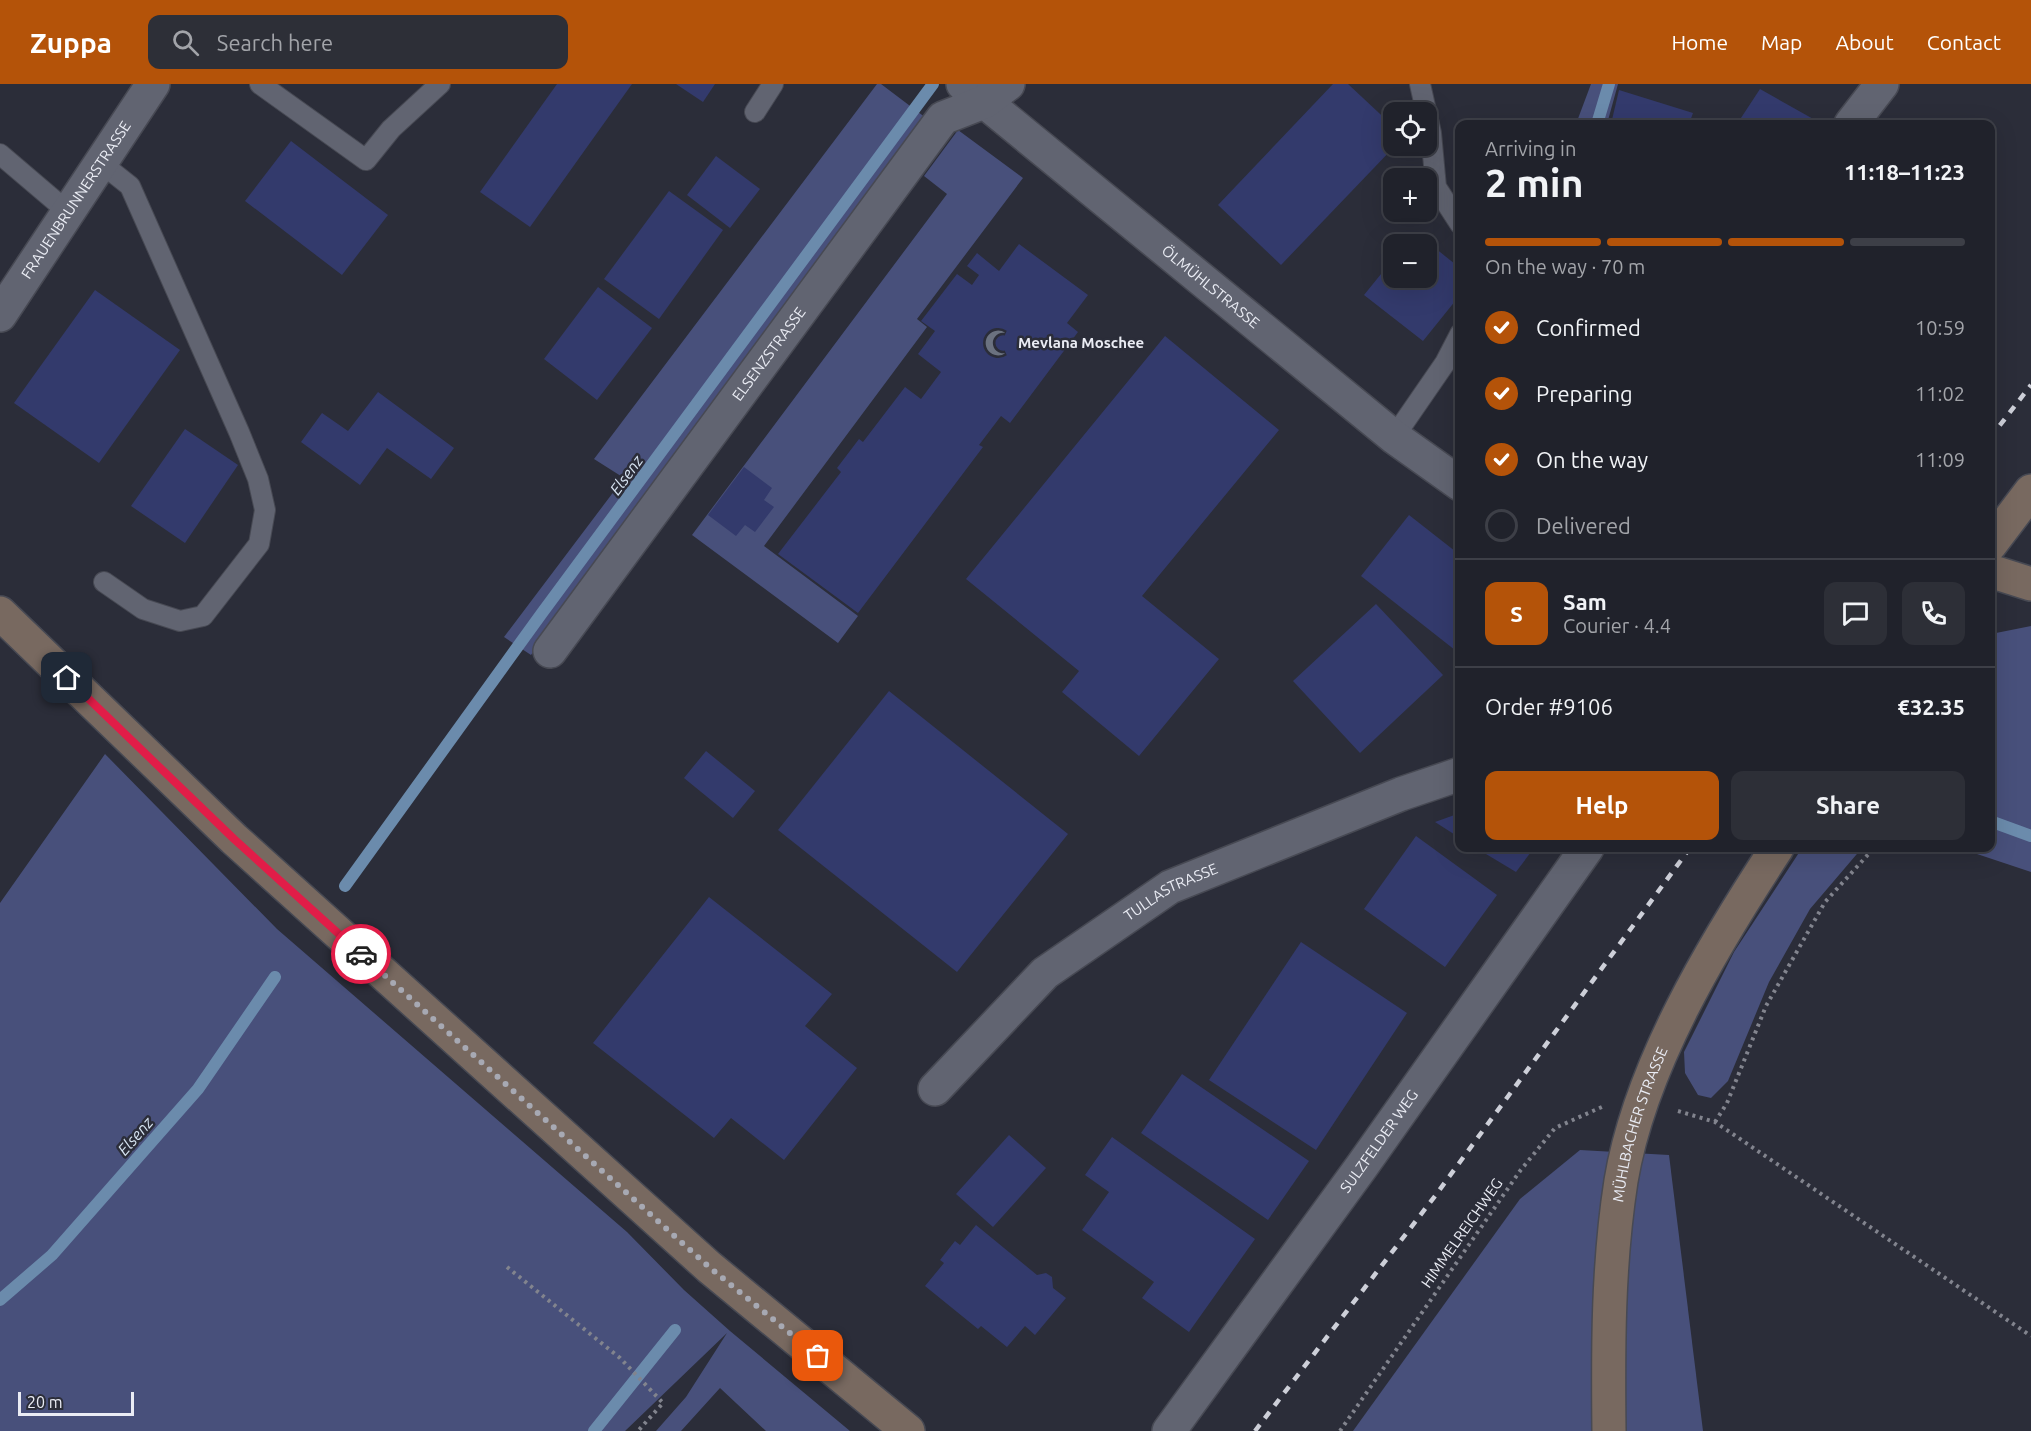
<!DOCTYPE html>
<meta charset="utf-8">
<style>
body{margin:0;font-family:Ubuntu,sans-serif;background:#2d2f37;color:#f1f3f6;height:100vh;display:flex;flex-direction:column;font-size:22px;white-space:nowrap}
*{box-sizing:border-box;margin:0}
p{font-size:20px;color:#a2a4a9}
.icon{flex:none;width:33px;height:33px;fill:none;stroke:currentColor;stroke-width:2;stroke-linecap:round;stroke-linejoin:round}
.map{position:relative;flex:1;overflow:hidden}
.panel{position:absolute;left:1455px;top:36px;width:540px;height:732px;display:flex;flex-direction:column;background:#20222b;border-radius:12px;box-shadow:0 6px 24px #0002,0 0 0 2px #3d3f47}
.panel>*{flex:none}
.tools{position:absolute;left:1383px;top:18px;display:grid;gap:12px}
.tools a{display:grid;place-items:center;width:54px;height:54px;border-radius:12px;background:#20222b;box-shadow:0 6px 24px #0002,0 0 0 2px #3d3f47;font-size:30px}
.scale{position:absolute;left:18px;bottom:15px;width:116px;box-sizing:border-box;padding-left:6px;border:3px solid #eaecf4;border-top:0;font-size:16px;line-height:21px;white-space:nowrap;color:#eaecf4;-webkit-text-stroke:4px #2b2d39;paint-order:stroke}
.pin{position:absolute;display:grid;place-items:center;width:51px;height:51px;color:#fff;margin:-26px;border-radius:12px;box-shadow:0 3px 9px #0006}
.courier{position:absolute;display:grid;place-items:center;width:60px;height:60px;margin:-30px;border:4px solid #e11d48;border-radius:50%;background:#fff;color:#222;box-shadow:0 2px 8px #0007}
.head em{font-style:normal;font-weight:700}
.head div{display:flex;flex-direction:column-reverse}
.head{display:flex;align-items:center;justify-content:space-between;height:102px;padding:0 30px}
h1{font-size:39px;font-weight:700;line-height:45px}
.bar{display:grid;grid-template-columns:repeat(4,1fr);gap:9px 6px;align-content:center;height:72px;padding:0 30px}
.bar i{height:8px;border-radius:4px;background:#3d3f47}
.bar .active{background:#b45309}
.bar p{grid-column:span 4}
.line{display:flex;align-items:center;gap:15px;padding:0 30px;border-top:2px solid #3d3f47}
.line div{flex:1}
.round{display:grid;place-items:center;flex:none;width:63px;height:63px;border-radius:12px;background:#2d2f37}
ol{padding:0 30px;list-style:none}
li{display:flex;align-items:center;gap:18px;height:66px}
li p{margin-inline-start:auto}
li .icon{padding:6px;border-radius:50%;background:#b45309;color:#fff;stroke-width:4}
li:last-child{color:#a2a4a9}
li i{width:33px;height:33px;border:3px solid #3d3f47;border-radius:50%}
.primary-button{display:flex;gap:12px;margin-top:auto;padding:12px 30px}
.primary-button a{flex:1;height:69px;border-radius:12px;background:#b45309;color:#fff;font-size:24px;font-weight:700;line-height:69px;text-align:center}
.primary-button a+a{background:#2d2f37;color:#f1f3f6}
header{display:flex;align-items:center;gap:36px;box-sizing:border-box;height:84px;padding:0 30px;background:#b45309;color:#fff}
header strong{font-size:28px}
nav{display:flex;gap:33px;margin-inline-start:auto;font-size:21px}
.search{width:420px;height:54px;background:#2d2f37;display:flex;align-items:center;gap:15px;box-sizing:border-box;padding:0 21px;border-radius:12px;color:#a2a4a9;font-size:22px}
.map>svg:first-child{display:block}
.green{fill:#48507b}
.lines{fill:none;stroke-linecap:round;stroke-linejoin:round}
.stream{stroke:#6b8bac;stroke-width:12}
.building{fill:#333a6c}
.lane-casing{stroke:#474953;stroke-width:22}
.street-casing{stroke:#474953;stroke-width:36}
.secondary-casing{stroke:#474953;stroke-width:36}
.path{stroke:#82848e;stroke-width:4;stroke-dasharray:3 4.5;stroke-linecap:butt}
.lane{stroke:#616471;stroke-width:20}
.street{stroke:#616471;stroke-width:33}
.secondary{stroke:#786960;stroke-width:33}
.rail{stroke:#cdcfd8;stroke-width:4.5;stroke-dasharray:8 8;stroke-linecap:butt}
.done{stroke:#a7a9b3;stroke-width:6;stroke-dasharray:0 10.8}
.route{stroke:#e11d48;stroke-width:8}
.labels{text-anchor:middle;stroke-width:5;stroke-linejoin:round;paint-order:stroke}
.street-label{font-size:15px;fill:#eaecf4;stroke:#2b2d39}
.poi-label{font-size:15px;font-weight:bold;fill:#eaecf4;stroke:#2b2d39;text-anchor:start}
.water-label{font-size:16px;font-style:italic;fill:#d8e5f3;stroke:#2b2d39}
</style>
<header>
<strong>Zuppa</strong>
<div class="search"><svg class="icon" aria-label="search" viewBox="0 0 24 24"><circle cx="10" cy="10" r="6"/><path d="M15 15l6 6"/></svg>Search here</div>
<nav><a>Home</a><a>Map</a><a>About</a><a>Contact</a></nav>
</header>
<div class="map">
<svg width="2031" height="1347" viewBox="0 0 2031 1347">
<rect width="100%" height="100%" fill="#2b2d39"/>
<g class="green">
<path d="M877 0H881L926 34 713 318 531 571 504 553 624 394 594 375Z"/>
<path d="M1591 0H1618L1607 40H1576Z"/>
<path d="M958 46 1023 94 917 235 927 243 764 462 858 532 838 559 692 451 947 110 924 92Z"/>
<path d="M2031 542V788L1959 764H1990L1991 550Z"/>
<path d="M105 670 277 845 627 1148 684 1206 730 1247 850 1347H766L720 1304 681 1347H656L686 1313 727 1249 625 1347H0V819Z"/>
<path d="M1802 764H1862L1810 825 1769 898 1728 997 1711 1014 1698 1011 1685 989 1684 968 1734 868Z"/>
<path d="M1580 1066 1669 1071 1703 1347H1353L1520 1115Z"/>
</g>
<g class="lines">
<g class="stream">
<path d="M1597 40 1609 0"/>
<path d="M1990 737 2031 752"/>
<path d="M345 802 542 529 933 0"/>
<path d="M0 1216 52 1171 198 1005 275 893"/>
<path d="M594 1347 675 1246"/>
</g>
</g>
<g class="building">
<path d="M557 0H632L530 143 480 108Z"/>
<path d="M676 0H715L703 18Z"/>
<path d="M1333 0H1348L1394 43V63L1281 181 1218 121Z"/>
<path d="M1760 5 1815 36 1812 40H1737Z"/>
<path d="M1619 6 1693 29 1689 40H1611Z"/>
<path d="M291 57 388 131 342 191 245 117Z"/>
<path d="M716 72 760 105 730 144 687 111Z"/>
<path d="M669 107 723 146 659 235 604 195Z"/>
<path d="M1415 148 1460 184V211L1423 257 1364 211 1394 174V194H1426V160H1404Z"/>
<path d="M1019 160 1088 211 1067 239 1078 248 1010 339 1001 332 979 361 983 363 858 529 778 470 841 388 837 384 859 355 863 358 905 303 921 315 941 288 918 270 935 247 921 237 957 190 972 201 979 191 967 182 977 169 999 187Z"/>
<path d="M598 203 652 244 597 316 544 275Z"/>
<path d="M95 206 180 266 99 379 14 319Z"/>
<path d="M1165 252 1279 346 1142 512 1219 575 1139 672 1062 608 1079 587 966 495Z"/>
<path d="M378 308 454 364 431 395 387 364 360 401 301 358 322 329 348 347Z"/>
<path d="M185 345 238 381 185 459 131 422Z"/>
<path d="M744 383 772 404 764 416 774 423 755 448 745 441 736 452 708 431Z"/>
<path d="M1409 431 1460 471V570L1361 492Z"/>
<path d="M1376 520 1443 591 1360 669 1293 597Z"/>
<path d="M889 607 1068 750 957 888 778 746Z"/>
<path d="M706 667 755 707 733 734 684 694Z"/>
<path d="M1460 729V754L1435 738Z"/>
<path d="M1416 752 1497 811 1445 883 1364 825Z"/>
<path d="M1476 764H1534L1516 788Z"/>
<path d="M709 813 832 910 805 942 857 984 784 1076 731 1034 714 1054 593 959Z"/>
<path d="M1301 858 1407 929 1316 1066 1209 996Z"/>
<path d="M1182 990 1309 1077 1268 1136 1141 1049Z"/>
<path d="M1009 1051 1046 1084 993 1143 956 1110Z"/>
<path d="M1112 1053 1255 1155 1189 1248 1142 1214 1154 1198 1082 1146 1109 1108 1085 1091Z"/>
<path d="M976 1141 1037 1191 1046 1189 1052 1193 1053 1204 1066 1214 1035 1251 1025 1242 1007 1263 981 1242 978 1245 925 1202 944 1179 940 1176 955 1157 960 1161Z"/>
</g>
<g class="lines">
<g class="lane-casing">
<g id="lane">
<path d="M260 0 366 76 391 45 440 0"/>
<path d="M1420 0 1431 49 1436 103 1460 140"/>
<path d="M755 28 773 0"/>
<path d="M0 70 68 128"/>
<path d="M101 79 130 102 239 348 258 395 265 426 259 460 203 532 180 537 143 525 104 498"/>
<path d="M1394 353 1445 279 1460 250"/>
</g>
</g>
<g class="street-casing">
<g id="street">
<path id="s1" d="M963 0 1394 353 1460 400"/>
<path d="M1851 40 1882 0"/>
<path id="s2" d="M0 231 153 0"/>
<path id="s3" d="M550 567 943 34 984 18 1008 0"/>
<path id="s4" d="M935 1005 1045 889 1170 803 1401 710 1460 690"/>
<path id="s5" d="M1169 1347 1362 1082 1587 764"/>
</g>
</g>
<g class="secondary-casing">
<g id="secondary">
<path d="M1990 461 2031 407"/>
<path d="M1990 487 2031 500"/>
<path d="M0 529 234 755 709 1183 908 1347"/>
<path id="s6" d="M1609 1347C1608 1263 1608 1180 1621 1097 1640 982 1714 860 1777 764"/>
</g>
</g>
<g class="path">
<path d="M1678 1027 1715 1038 2031 1252"/>
<path d="M1715 1038 1727 1019 1766 922 1825 818 1874 764"/>
<path d="M507 1183 620 1274 663 1319 638 1347"/>
<path d="M1340 1347 1520 1087 1555 1044 1604 1022"/>
</g>
<use href="#lane" class="lane"/>
<use href="#street" class="street"/>
<use href="#secondary" class="secondary"/>
<g class="rail">
<path d="M1990 354 2031 301"/>
<path d="M1255 1347 1435 1112 1690 764"/>
</g>
</g>
<g class="lines">
<path class="done" d="M361 870 709 1183 818 1272"/>
<path class="route" d="M67 594 234 755 361 870"/>
</g>
<defs>
<g id="mosque-bare" transform="scale(2.07)"><path d="M3.5-4.9A6 6 0 1 0 3.5 4.9A5 5 0 1 1 3.5-4.9Z" fill="#6b7280" stroke="#2b2d39" stroke-width="2.5" paint-order="stroke"/></g>
</defs>
<g fill-rule="evenodd">
<use href="#mosque-bare" x="998" y="259"/>
</g>
<g class="labels">
<g class="street-label">
<text dy="5" stroke="none"><textPath href="#s2" startOffset="138">FRAUENBRUNNERSTRASSE</textPath></text>
<text dy="5" stroke="none"><textPath href="#s1" startOffset="320">ÖLMÜHLSTRASSE</textPath></text>
<text dy="5" stroke="none"><textPath href="#s3" startOffset="369">ELSENZSTRASSE</textPath></text>
<text dy="5" stroke="none"><textPath href="#s4" startOffset="310">TULLASTRASSE</textPath></text>
<text dy="5" stroke="none"><textPath href="#s6" startOffset="310">MÜHLBACHER STRASSE</textPath></text>
<text dy="5" stroke="none"><textPath href="#s5" startOffset="358">SULZFELDER WEG</textPath></text>
<text transform="translate(1462 1149) rotate(-55)" y="5">HIMMELREICHWEG</text>
</g>
<g class="poi-label">
<text x="1018" y="264">Mevlana Moschee</text>
</g>
<g class="water-label">
<text transform="translate(626 391) rotate(-54)" y="6">Elsenz</text>
<text transform="translate(135 1052) rotate(-49)" y="6">Elsenz</text>
</g>
</g>
</svg>
<div class="tools">
<a><svg class="icon" aria-label="locate" viewBox="0 0 24 24"><circle cx="12" cy="12" r="6"/><path d="M12 2v4M12 18v4M2 12h4M18 12h4"/></svg></a>
<a>+</a>
<a>−</a>
</div>
<div class="scale">20 m</div>
<div class="pin" style="left:818px;top:1272px;background:#ea580c"><svg class="icon" aria-label="bag" viewBox="0 0 24 24"><path d="M5 8h14l-1 12H6zM9 8a3 3 0 0 1 6 0"/></svg></div>
<div class="pin" style="left:67px;top:594px;background:#1f2937"><svg class="icon" aria-label="home" viewBox="0 0 24 24"><path d="M3 11l9-7 9 7M6 9v11h12V9"/></svg></div>
<div class="courier" style="left:361px;top:870px"><svg class="icon" aria-label="car" viewBox="0 0 24 24"><path d="M5 17H2v-5l4-1 3-4h7l3 4 3 1v5h-3M9 17h6M6 11h13"/><circle cx="7" cy="17" r="2"/><circle cx="17" cy="17" r="2"/></svg></div>
<section class="panel">
<div class="head"><div><h1>2 min</h1><p>Arriving in</p></div><em>11:18–11:23</em></div>
<div class="bar"><i class="active"></i><i class="active"></i><i class="active"></i><i></i><p>On the way · 70 m</p></div>
<ol>
<li><svg class="icon" aria-label="check" viewBox="0 0 24 24"><path d="M5 12l5 5 9-10"/></svg>Confirmed<p>10:59</p></li>
<li><svg class="icon" aria-label="check" viewBox="0 0 24 24"><path d="M5 12l5 5 9-10"/></svg>Preparing<p>11:02</p></li>
<li><svg class="icon" aria-label="check" viewBox="0 0 24 24"><path d="M5 12l5 5 9-10"/></svg>On the way<p>11:09</p></li>
<li><i></i>Delivered</li>
</ol>
<div class="line" style="height:108px"><b class="round" style="background:#b45309;color:#fff">S</b><div><b>Sam</b><p>Courier · 4.4</p></div><a class="round"><svg class="icon" aria-label="chat" viewBox="0 0 24 24"><path d="M4 5h16v11H9l-5 4z"/></svg></a><a class="round"><svg class="icon" aria-label="phone" viewBox="0 0 24 24"><path d="M5 4h4l2 5-3 2q2 4 5 5l2-3 5 2v4C11 20 4 13 5 4z"/></svg></a></div>
<div class="line" style="height:78px"><div>Order #9106</div><b>€32.35</b></div>
<div class="primary-button"><a>Help</a><a>Share</a></div>
</section>
</div>
